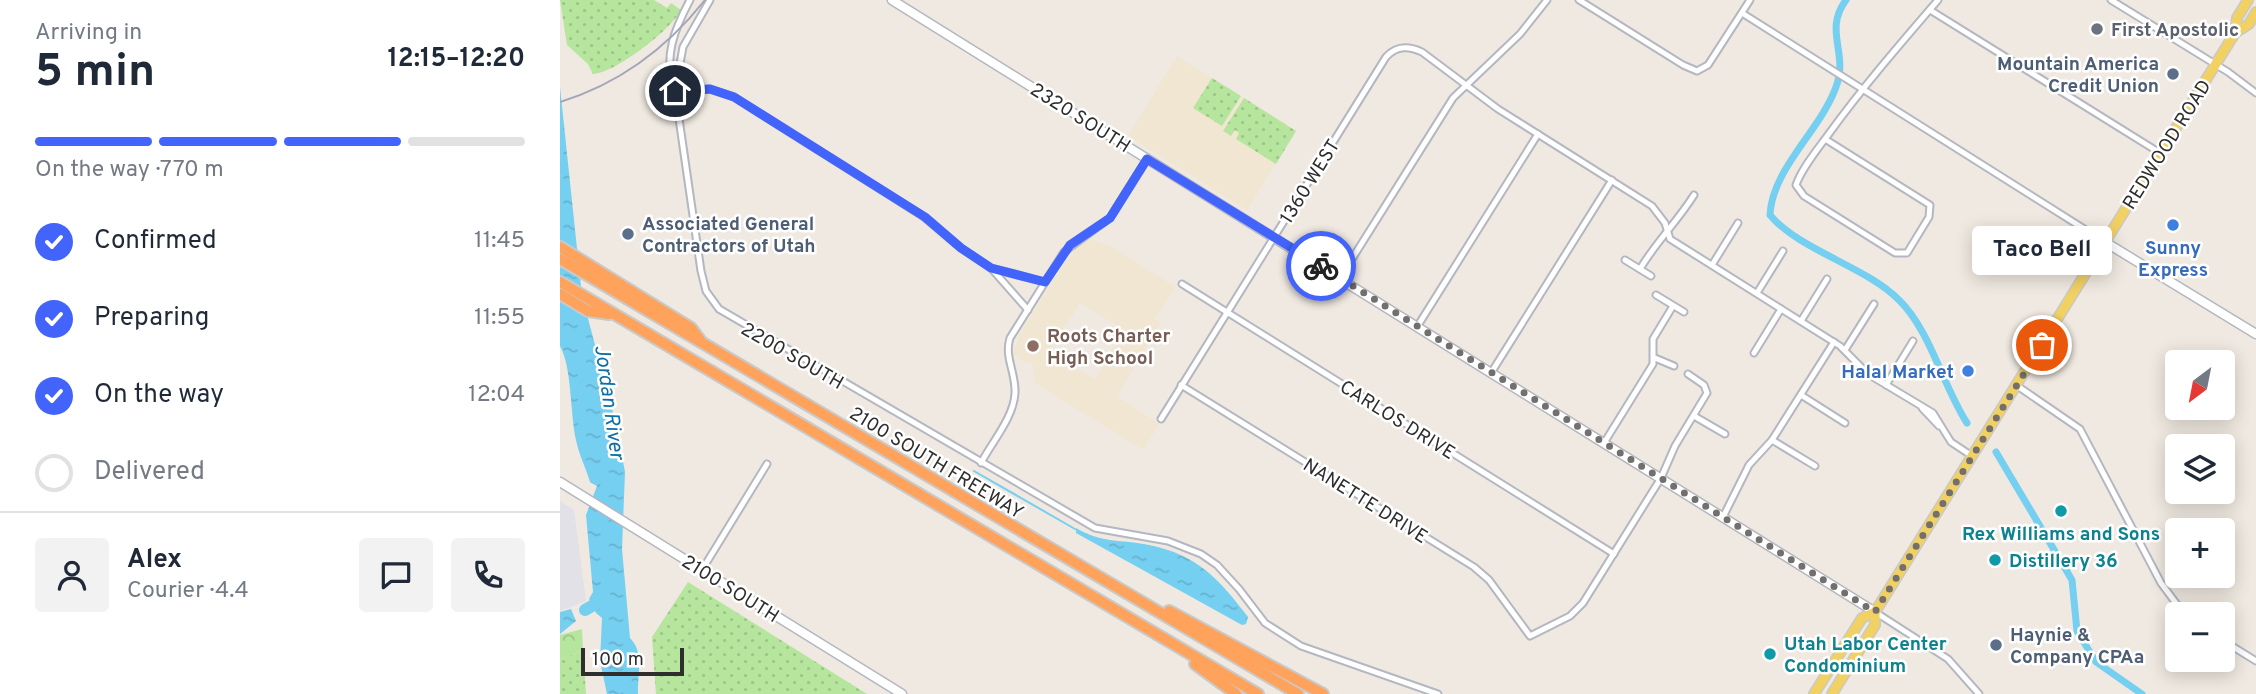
<!DOCTYPE html>
<meta charset="utf-8">
<style>
body{margin:0;font-family:Overpass,sans-serif;background:#f2f2f3;color:#1f2937;height:100vh;display:flex;flex-direction:column;font-size:26px;white-space:nowrap}
*{box-sizing:border-box;margin:0}
p{font-size:23px;color:#747a83}
.icon{flex:none;width:38px;height:38px;fill:none;stroke:currentColor;stroke-width:2;stroke-linecap:round;stroke-linejoin:round}
.map{position:relative;flex:1;overflow:hidden}
.side{display:flex;flex-direction:column;background:#fff;width:560px}
.side>*{flex:none}
.needle{width:46px;rotate:212deg}
.controls{position:absolute;left:1605px;top:350px;display:grid;gap:14px}
.controls a{display:grid;place-items:center;width:70px;height:70px;border-radius:7px;background:#fff;box-shadow:0 4px 18px #0003;font-size:35px}
.scale{position:absolute;left:21px;bottom:18px;width:103px;box-sizing:border-box;padding-left:7px;border:4px solid #2e2e2e;border-top:0;font-size:19px;line-height:24px;white-space:nowrap;color:#2e2e2e;-webkit-text-stroke:5px #fff;paint-order:stroke}
.pin{position:absolute;display:grid;place-items:center;width:60px;height:60px;color:#fff;margin:-30px;border:4px solid #fff;border-radius:50%;box-shadow:0 2px 7px #0007}
.courier{position:absolute;display:grid;place-items:center;width:70px;height:70px;margin:-35px;border:5px solid #4264fb;border-radius:50%;background:#fff;color:#222;box-shadow:0 2px 9px #0007}
.bubble{position:absolute;height:49px;border-radius:7px;background:#fff;box-shadow:0 4px 18px #0003;font-size:23px;font-weight:700;line-height:49px;text-align:center}
.overview em{font-style:normal;font-weight:700}
.overview div{display:flex;flex-direction:column-reverse}
.overview{display:flex;align-items:center;justify-content:space-between;height:119px;padding:0 35px}
h1{font-size:46px;font-weight:700;line-height:52px}
.bar{display:grid;grid-template-columns:repeat(4,1fr);gap:10px 7px;align-content:center;height:84px;padding:0 35px}
.bar i{height:9px;border-radius:5px;background:#e0e1e3}
.bar .on{background:#4264fb}
.bar p{grid-column:span 4}
.line{display:flex;align-items:center;gap:18px;padding:0 35px;border-top:2px solid #e0e1e3}
.line div{flex:1}
.round{display:grid;place-items:center;flex:none;width:74px;height:74px;border-radius:7px;background:#f2f2f3}
ol{padding:0 35px;list-style:none}
li{display:flex;align-items:center;gap:21px;height:77px}
li p{margin-inline-start:auto}
li .icon{padding:7px;border-radius:50%;background:#4264fb;color:#fff;stroke-width:4}
li:last-child{color:#747a83}
li i{width:38px;height:38px;border:4px solid #e0e1e3;border-radius:50%}
main{display:flex;flex:1;min-height:0}
.map>svg:first-child{display:block}
.industrial{fill:#e3e1e8}
.education{fill:#f0e6d1;fill-rule:evenodd}
.grass{fill:url(#grass-dots)}
.park{fill:url(#park-crowns)}
.water{fill:url(#water-ripples)}
.lines{fill:none;stroke-linecap:round;stroke-linejoin:round}
.stream{stroke:#75cff0;stroke-width:2}
.canal{stroke:#75cff0;stroke-width:7}
.river{stroke:#75cff0;stroke-width:12}
.street-casing{stroke:#b4b7c1;stroke-width:9}
.secondary-casing{stroke:#b4b7c1;stroke-width:11}
.primary-casing{stroke:#c9c9c9;stroke-width:12}
.highway-casing{stroke:#c9c9c9;stroke-width:14}
.street{stroke:#fff;stroke-width:5}
.secondary{stroke:#fff;stroke-width:8}
.primary{stroke:#f2d163;stroke-width:9}
.highway{stroke:#ffa35c;stroke-width:10}
.tram{stroke:#a3a6b8;stroke-width:2}
.done{stroke:#726f6d;stroke-width:7;stroke-dasharray:0 12.6}
.route{stroke:#4264fb;stroke-width:9}
.worship-dot{fill:#6b7280;stroke:#fff;stroke-width:2.5}
.service-dot{fill:#5c6f8a;stroke:#fff;stroke-width:2.5}
.shop-dot{fill:#3f7fe0;stroke:#fff;stroke-width:2.5}
.education-dot{fill:#8d6e63;stroke:#fff;stroke-width:2.5}
.culture-dot{fill:#0f9aa8;stroke:#fff;stroke-width:2.5}
.labels{text-anchor:middle;stroke-width:5;stroke-linejoin:round;paint-order:stroke}
.worship-label{font-size:19px;font-weight:bold;fill:#5b616d;stroke:#fff;text-anchor:start}
.service-label{font-size:19px;font-weight:bold;fill:#4e5e75;stroke:#fff;text-anchor:start}
.street-label{font-size:19px;fill:#2e2e2e;stroke:#fff}
.shop-label{font-size:19px;font-weight:bold;fill:#366cbe;stroke:#fff}
.education-label{font-size:19px;font-weight:bold;fill:#785e54;stroke:#fff;text-anchor:start}
.culture-label{font-size:19px;font-weight:bold;fill:#0d838f;stroke:#fff;text-anchor:start}
.water-label{font-size:21px;font-style:italic;fill:#0d6fa3;stroke:#fff}
</style>
<main>
<section class="side">
<div class="overview"><div><h1>5 min</h1><p>Arriving in</p></div><em>12:15–12:20</em></div>
<div class="bar"><i class="on"></i><i class="on"></i><i class="on"></i><i></i><p>On the way · 770 m</p></div>
<ol>
<li><svg class="icon" aria-label="check" viewBox="0 0 24 24"><path d="M5 12l5 5 9-10"/></svg>Confirmed<p>11:45</p></li>
<li><svg class="icon" aria-label="check" viewBox="0 0 24 24"><path d="M5 12l5 5 9-10"/></svg>Preparing<p>11:55</p></li>
<li><svg class="icon" aria-label="check" viewBox="0 0 24 24"><path d="M5 12l5 5 9-10"/></svg>On the way<p>12:04</p></li>
<li><i></i>Delivered</li>
</ol>
<div class="line" style="height:126px"><a class="round"><svg class="icon" aria-label="person" viewBox="0 0 24 24"><circle cx="12" cy="8" r="4"/><path d="M4 21q1-7 8-7t8 7"/></svg></a><div><b>Alex</b><p>Courier · 4.4</p></div><a class="round"><svg class="icon" aria-label="chat" viewBox="0 0 24 24"><path d="M4 5h16v11H9l-5 4z"/></svg></a><a class="round"><svg class="icon" aria-label="phone" viewBox="0 0 24 24"><path d="M5 4h4l2 5-3 2q2 4 5 5l2-3 5 2v4C11 20 4 13 5 4z"/></svg></a></div>
</section>
<div class="map">
<svg width="1696" height="694" viewBox="0 0 1696 694">
<defs>
<pattern id="grass-dots" width="8" height="8" patternUnits="userSpaceOnUse" patternTransform="scale(1.75)"><rect width="8" height="8" fill="#b6e59e"/><path d="M2 2h.1M6 6h.1" fill="none" stroke="#9dc588" stroke-width="1.8" stroke-linecap="round"/></pattern>
<pattern id="park-crowns" width="20" height="18" patternUnits="userSpaceOnUse" patternTransform="scale(1.75)"><rect width="20" height="18" fill="#b6e59e"/><path d="M2 6a3 3 0 1 1 6 0M12 15a3 3 0 1 1 6 0" fill="none" stroke="#9dc588"/></pattern>
<pattern id="water-ripples" width="26" height="14" patternUnits="userSpaceOnUse" patternTransform="scale(1.75)"><rect width="26" height="14" fill="#75cff0"/><path d="M2 4q2-2 4 0t4 0M15 11q2-2 4 0t4 0" fill="none" stroke="#66b2ce"/></pattern>
</defs>
<rect width="100%" height="100%" fill="#efe9e1"/>
<path class="industrial" d="M0 501 14 510 26 601 0 611Z"/>
<g class="education">
<path d="M617 56 736 131 687 210 568 136Z"/>
<path d="M531 239 554 248 615 287 595 319 601 323 557 396 599 424 583 450 475 383 472 362H465L453 355 459 335 504 263 516 248ZM520 303 564 330 535 379 488 353Z"/>
</g>
<g class="grass">
<path d="M0 0H94L107 8 111 3 121 10C111 30 55 73 33 74L28 64 7 45Z"/>
<path d="M652 78 681 96 662 126 633 108Z"/>
<path d="M684 98 736 131 716 164 676 139 679 133 675 130 671 136 663 131Z"/>
<path d="M128 582 307 694H96L92 637Z"/>
<path d="M23 650 26 694H0V660Z"/>
</g>
<path class="park" d="M22 629 23 650 0 660V635Z"/>
<g class="water">
<path d="M0 87 22 296 56 424 65 472 62 549 70 638C85 653 77 675 78 694H47L40 661 42 618 36 613 29 599 33 592 26 515 37 486 30 482C26 468 19 455 16 440 10 413 12 367 0 346Z"/>
<path d="M516 528C543 544 560 539 589 545 638 555 659 579 688 617L686 624 682 625 516 533Z"/>
<path d="M11 609 16 621 0 634V612Z"/>
</g>
<g class="lines">
<path class="stream" d="M414 471 515 529"/>
<g class="canal">
<path d="M1286 0C1263 31 1289 53 1276 87 1260 131 1212 169 1210 215 1239 250 1305 266 1339 300 1370 330 1383 386 1407 423"/>
<path d="M1436 452 1512 580 1517 631 1536 662 1582 694"/>
</g>
<path class="river" d="M25 610 46 598"/>
<g class="street-casing">
<g id="street">
<path d="M150 0 123 47 115 91 141 271 146 291 159 309 535 528 608 541 641 554 657 565 679 589 705 623 741 646 878 694"/>
<path d="M1019 0 1123 65 1137 71 1148 65 1190 0"/>
<path d="M1551 0 1668 72 1696 93"/>
<path d="M1370 10 1600 153"/>
<path d="M1182 13 1545 242"/>
<path d="M114 88C103 57 115 28 130 0"/>
<path d="M115 91 150 89 174 97 364 217 401 248 431 268 468 310"/>
<path d="M1265 139 1370 205 1369 217 1347 253H1335L1244 196 1236 185C1242 168 1257 150 1268 135 1302 88 1340 44 1378 0"/>
<path d="M1065 260 1091 276"/>
<path d="M1152 265 1178 223"/>
<path d="M431 268 485 282"/>
<path d="M1080 269C1096 242 1117 222 1134 195"/>
<path d="M780 278 893 98 960 34 987 0"/>
<path d="M622 284 1054 554"/>
<path d="M1197 293 1223 251"/>
<path d="M1096 295 1124 312"/>
<path d="M1241 321 1267 279"/>
<path d="M857 327 978 134"/>
<path d="M1285 350 1314 304"/>
<path d="M1194 353 1221 309"/>
<path d="M1095 358 1114 366"/>
<path d="M931 373 1052 180"/>
<path d="M621 385 914 567 929 580 970 636 1010 616 1023 603 1101 478 1115 446 1147 393 1144 385 1128 374"/>
<path d="M1326 385 1353 341"/>
<path d="M1456 385 1520 429 1601 583 1624 614"/>
<path d="M1241 395 1285 423"/>
<path d="M1362 408 1379 426"/>
<path d="M1134 416 1165 434"/>
<path d="M601 419 826 57C837 45 849 46 862 52L938 109 1092 206 1105 223 1110 239 1280 346 1308 374 1373 413 1391 442 1412 456"/>
<path d="M1212 440 1255 466"/>
<path d="M1044 443 1093 364V339L1113 306"/>
<path d="M421 463C432 442 454 417 455 393 456 373 444 357 450 338L504 252 550 218 587 159"/>
<path d="M1163 517 1189 465 1212 440 1274 342"/>
<path d="M142 570 207 464"/>
<path d="M1315 612 1388 659 1419 694"/>
<path d="M1662 640 1696 661"/>
</g>
</g>
<g class="secondary-casing">
<g id="secondary">
<path d="M332 0 1315 612"/>
<path d="M1545 242 1696 334"/>
<path d="M0 482 342 694"/>
</g>
</g>
<g class="primary-casing">
<g id="primary">
<path d="M1675 33 1689 24 1696 12"/>
<path d="M1254 694 1302 618 1315 612 1675 33 1677 18 1688 0"/>
<path d="M1272 694 1315 625V612"/>
</g>
</g>
<g class="highway-casing">
<g id="highway">
<path d="M0 247 131 328 140 340"/>
<path d="M0 259 738 694"/>
<path d="M0 282 698 694"/>
<path d="M0 294 28 311 49 314"/>
<path d="M609 611 763 694"/>
<path d="M635 664 676 694"/>
</g>
</g>
<use href="#street" class="street"/>
<use href="#secondary" class="secondary"/>
<use href="#primary" class="primary"/>
<use href="#highway" class="highway"/>
<path class="tram" d="M0 102C59 84 107 48 145 0"/>
</g>
<g class="lines">
<path class="done" d="M761 266 1315 612 1482 345"/>
<path class="route" d="M115 91 150 89 174 97 365 217 401 248 431 268 485 282 510 245 550 218 587 159 761 266"/>
</g>
<circle class="worship-dot" cx="1537" cy="29" r="7"/>
<g class="service-dot">
<circle cx="1613" cy="74" r="7"/>
<circle cx="68" cy="234" r="7"/>
<circle cx="1436" cy="645" r="7"/>
</g>
<g class="shop-dot">
<circle cx="1613" cy="225" r="7"/>
<circle cx="1408" cy="371" r="7"/>
</g>
<circle class="education-dot" cx="473" cy="346" r="7"/>
<g class="culture-dot">
<circle cx="1501" cy="511" r="7"/>
<circle cx="1435" cy="560" r="7"/>
<circle cx="1210" cy="654" r="7"/>
</g>
<g class="labels">
<g class="worship-label">
<text x="1551" y="36">First Apostolic</text>
</g>
<g class="service-label">
<text x="1599" y="70" text-anchor="end">Mountain America<tspan x="1599" dy="22">Credit Union</tspan></text>
<text x="82" y="230">Associated General<tspan x="82" dy="22">Contractors of Utah</tspan></text>
<text x="1450" y="641">Haynie &amp;<tspan x="1450" dy="22">Company CPAa</tspan></text>
</g>
<g class="street-label">
<text transform="translate(521 117) rotate(32)" y="7">2320 SOUTH</text>
<text transform="translate(1606 144) rotate(-58)" y="7">REDWOOD ROAD</text>
<text transform="translate(749 181) rotate(-58)" y="7">1360 WEST</text>
<text transform="translate(233 355) rotate(30)" y="7">2200 SOUTH</text>
<text transform="translate(838 419) rotate(32)" y="7">CARLOS DRIVE</text>
<text transform="translate(377 462) rotate(31)" y="7">2100 SOUTH FREEWAY</text>
<text transform="translate(806 500) rotate(32)" y="7">NANETTE DRIVE</text>
<text transform="translate(171 588) rotate(32)" y="7">2100 SOUTH</text>
</g>
<g class="shop-label">
<text x="1613" y="254">Sunny<tspan x="1613" dy="22">Express</tspan></text>
<text x="1394" y="378" text-anchor="end">Halal Market</text>
</g>
<g class="education-label">
<text x="487" y="342">Roots Charter<tspan x="487" dy="22">High School</tspan></text>
</g>
<g class="culture-label">
<text x="1501" y="540" text-anchor="middle">Rex Williams and Sons</text>
<text x="1449" y="567">Distillery 36</text>
<text x="1224" y="650">Utah Labor Center<tspan x="1224" dy="22">Condominium</tspan></text>
</g>
<g class="water-label">
<text transform="translate(50 402) rotate(82)" y="7">Jordan River</text>
</g>
</g>
</svg>
<div class="controls">
<a><svg class="needle" viewBox="-14 -14 28 28"><path d="M0-13l5 13h-10z" fill="#e53935"/><path d="M0 13l5-13h-10z" fill="#747a83"/></svg></a>
<a><svg class="icon" aria-label="layers" viewBox="0 0 24 24"><path d="M12 4l9 5-9 5-9-5zM3 14l9 5 9-5"/></svg></a>
<a>+</a>
<a>−</a>
</div>
<div class="scale">100 m</div>
<div class="pin" style="left:1482px;top:345px;background:#ea580c"><svg class="icon" aria-label="bag" viewBox="0 0 24 24"><path d="M5 8h14l-1 12H6zM9 8a3 3 0 0 1 6 0"/></svg></div>
<div class="pin" style="left:115px;top:91px;background:#1f2937"><svg class="icon" aria-label="home" viewBox="0 0 24 24"><path d="M3 11l9-7 9 7M6 9v11h12V9"/></svg></div>
<div class="courier" style="left:761px;top:266px"><svg class="icon" aria-label="bike" viewBox="0 0 24 24"><circle cx="6" cy="16" r="4"/><circle cx="18" cy="16" r="4"/><path d="M6 16l4-8h5l3 8M10 8l3 8H6M13 5h3"/></svg></div>
<div class="bubble" style="left:1412px;top:226px;width:140px">Taco Bell</div>
</div>
</main>
